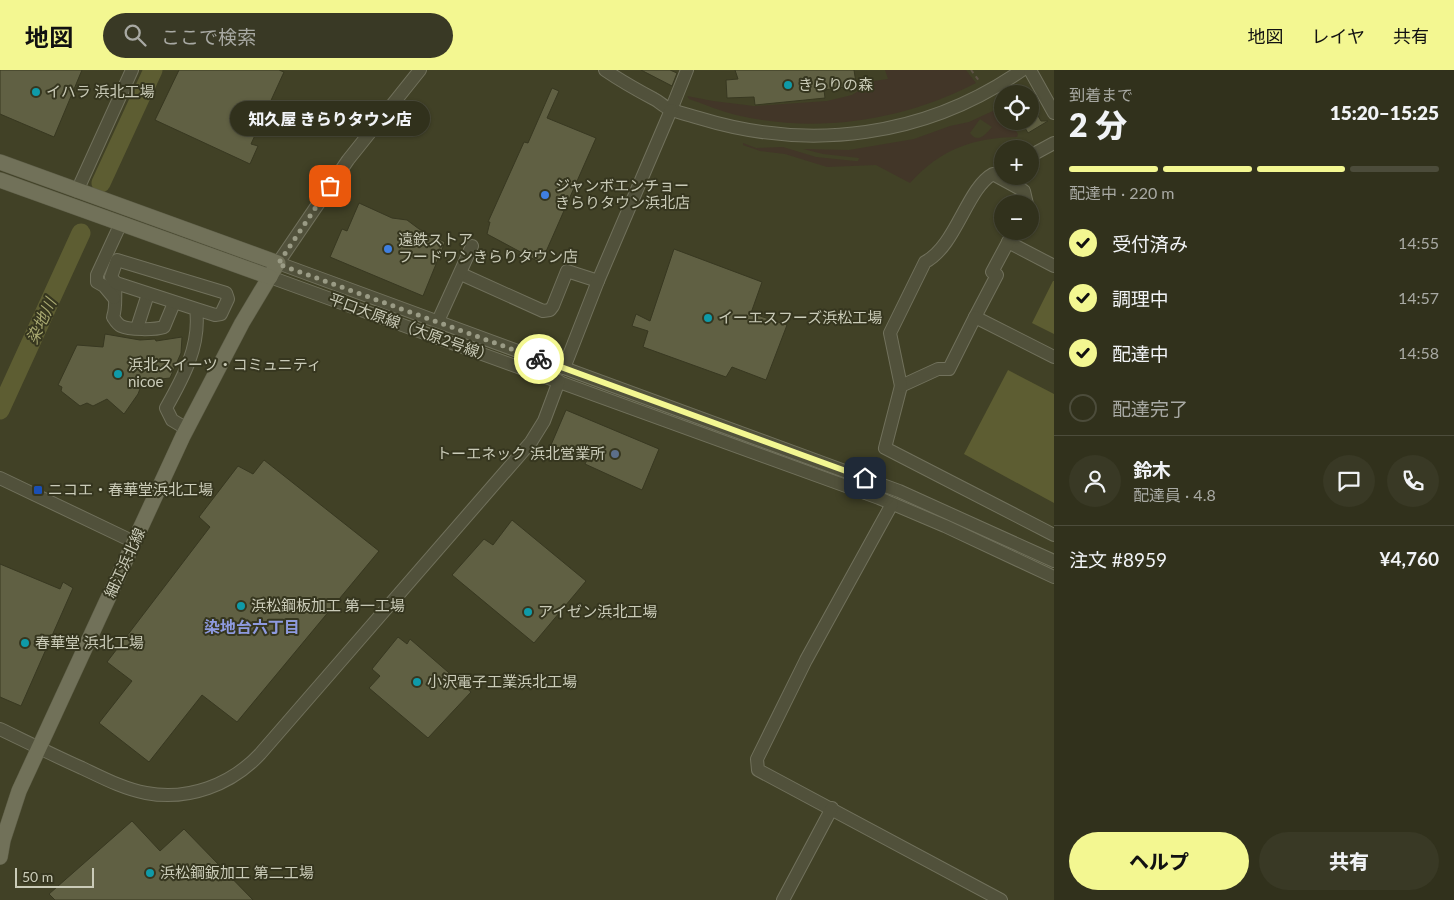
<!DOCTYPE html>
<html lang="ja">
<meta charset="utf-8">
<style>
body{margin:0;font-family:Lato,"Noto Sans JP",sans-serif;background:#393925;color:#f1f3f6;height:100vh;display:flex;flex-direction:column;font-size:19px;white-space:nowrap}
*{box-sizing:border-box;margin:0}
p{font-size:16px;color:#a8a9a3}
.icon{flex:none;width:28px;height:28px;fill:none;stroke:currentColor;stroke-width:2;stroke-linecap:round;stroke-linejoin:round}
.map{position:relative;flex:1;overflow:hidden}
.sheet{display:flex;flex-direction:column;background:#31311c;width:400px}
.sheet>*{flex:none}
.fabs{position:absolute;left:994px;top:15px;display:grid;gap:10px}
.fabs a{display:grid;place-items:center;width:45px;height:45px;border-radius:50%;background:#31311c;box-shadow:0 1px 4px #0004,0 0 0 1px #4c4c3b;font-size:25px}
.scale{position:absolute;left:15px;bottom:12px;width:79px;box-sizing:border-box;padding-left:5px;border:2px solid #cacbb8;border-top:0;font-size:14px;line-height:18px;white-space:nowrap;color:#cacbb8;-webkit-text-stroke:4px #36361f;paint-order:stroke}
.pin{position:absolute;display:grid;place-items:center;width:42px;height:42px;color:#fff;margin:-21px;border-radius:10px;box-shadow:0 2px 8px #0006}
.courier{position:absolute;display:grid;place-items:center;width:50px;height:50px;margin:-25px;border:4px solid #f3f791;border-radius:50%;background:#fff;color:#222;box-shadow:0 1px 6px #0007}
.bubble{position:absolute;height:35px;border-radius:18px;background:#31311c;box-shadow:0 1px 4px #0004,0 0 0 1px #4c4c3b;font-size:16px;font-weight:800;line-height:35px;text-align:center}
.headline em{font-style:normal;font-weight:800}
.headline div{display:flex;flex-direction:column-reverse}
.headline{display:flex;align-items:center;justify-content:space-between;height:85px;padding:0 15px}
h1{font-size:32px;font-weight:800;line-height:38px}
.bar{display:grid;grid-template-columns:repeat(4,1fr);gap:8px 5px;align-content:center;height:60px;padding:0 15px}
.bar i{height:6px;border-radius:4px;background:#4c4c3b}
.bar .active{background:#f3f791}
.bar p{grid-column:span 4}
.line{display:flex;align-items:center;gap:12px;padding:0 15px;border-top:1px solid #4c4c3b}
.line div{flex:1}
.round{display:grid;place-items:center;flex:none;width:52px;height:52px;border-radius:26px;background:#393925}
ol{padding:0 15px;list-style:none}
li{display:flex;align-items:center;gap:15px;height:55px}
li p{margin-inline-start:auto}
li .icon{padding:5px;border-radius:50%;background:#f3f791;color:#111;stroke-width:4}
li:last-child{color:#a8a9a3}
li i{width:28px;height:28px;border:2px solid #4c4c3b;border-radius:50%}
.action{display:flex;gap:10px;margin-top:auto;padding:10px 15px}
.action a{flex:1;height:58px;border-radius:30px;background:#f3f791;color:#111;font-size:20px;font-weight:800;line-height:58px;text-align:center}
.action a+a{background:#393925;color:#f1f3f6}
header{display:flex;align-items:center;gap:30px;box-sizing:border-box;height:70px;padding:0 25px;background:#f3f791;color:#111}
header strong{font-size:24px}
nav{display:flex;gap:28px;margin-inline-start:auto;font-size:18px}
.search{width:350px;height:45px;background:#393925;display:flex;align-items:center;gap:12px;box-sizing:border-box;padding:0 18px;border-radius:28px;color:#a8a9a3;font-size:19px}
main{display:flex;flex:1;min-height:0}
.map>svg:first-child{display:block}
.green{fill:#423628;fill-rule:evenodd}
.water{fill:#5d5d32}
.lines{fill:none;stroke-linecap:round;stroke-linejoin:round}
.river{stroke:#5d5d32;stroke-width:19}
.building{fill:#606043;stroke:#383821}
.minor-casing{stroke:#71715c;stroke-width:14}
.major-casing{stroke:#5d5d47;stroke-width:16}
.path{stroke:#5e5347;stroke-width:2;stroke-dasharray:4 4;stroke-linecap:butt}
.minor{stroke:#51513b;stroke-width:12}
.major{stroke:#717159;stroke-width:15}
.done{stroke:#9a9b85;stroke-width:5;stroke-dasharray:0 9}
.route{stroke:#f3f791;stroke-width:6}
.culture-dot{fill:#0f9aa8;stroke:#36361f;stroke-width:2}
.shop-dot{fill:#3f7fe0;stroke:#36361f;stroke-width:2}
.service-dot{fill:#5c6f8a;stroke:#36361f;stroke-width:2}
.transit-dot{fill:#1a4fb4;stroke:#36361f;stroke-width:2}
.labels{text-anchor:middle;stroke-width:4;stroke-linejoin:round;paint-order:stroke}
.poi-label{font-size:15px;fill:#cacbb8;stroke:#36361f;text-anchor:start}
.street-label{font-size:15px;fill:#cacbb8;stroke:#36361f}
.water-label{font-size:16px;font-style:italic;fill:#a9a971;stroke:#36361f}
.neighbourhood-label{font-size:16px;font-weight:bold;fill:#8e9adf;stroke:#36361f}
</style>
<header>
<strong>地図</strong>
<div class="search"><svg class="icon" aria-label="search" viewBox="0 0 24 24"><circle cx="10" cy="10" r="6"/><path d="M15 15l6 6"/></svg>ここで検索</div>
<nav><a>地図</a><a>レイヤ</a><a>共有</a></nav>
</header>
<main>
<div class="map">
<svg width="1054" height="830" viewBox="0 0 1054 830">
<rect width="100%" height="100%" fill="#414126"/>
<g class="green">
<path d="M885 0H966L976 13C903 51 816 64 736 45 720 41 704 34 689 29L687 26 713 31 754 36 827 31 852 25 874 11 888 9Z"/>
<path d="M997 39 1002 40V51H1009L1018 64 1017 67C972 68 941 79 910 113L876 95 827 97 785 84 760 81 743 75V73L756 78 783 77 816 87 855 91H858L859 88 823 84 803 79 849 80 914 69 950 56 969 52ZM980 49 992 57C985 65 978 74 970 63Z"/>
</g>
<g class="water">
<path d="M1053 211H1054V264L1032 253Z"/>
<path d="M1008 300 1054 324V433L964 384Z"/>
</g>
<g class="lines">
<g class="river">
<path d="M101 113 153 0"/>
<path d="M0 340 81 163"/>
</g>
</g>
<g class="building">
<path d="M0 0H82L54 67 0 44Z"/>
<path d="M179 0H279L284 2 251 74 258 76 250 94 155 50Z"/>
<path d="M641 0H670L677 3 672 16Z"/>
<path d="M735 0H854L856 13 844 17 824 20 825 28 755 35 754 27 727 28 726 10 738 9Z"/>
<path d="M552 18 559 21 547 48 596 68 541 193 487 164 490 152H488L524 72 528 73Z"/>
<path d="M1030 32 1041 51H1048L1028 63 1021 51H1030Z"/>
<path d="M359 133 392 148 407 150 419 159 445 172 423 226 330 187 342 159 347 161Z"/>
<path d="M674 179 762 212 751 243 787 255 766 310 732 297 726 307 643 277 648 261 632 256 636 244 650 251Z"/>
<path d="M105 264 140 270 155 269 156 271 182 267 181 283 170 308 143 311 138 324 124 344 107 329 93 336 87 333 80 336 61 321 62 317 58 315 77 275 103 277Z"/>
<path d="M566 340 659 379 642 420 585 394 587 390 551 375Z"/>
<path d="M264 390 379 481 237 652 202 625 149 692 99 653 132 611 107 592 210 457 199 447 238 396 253 404Z"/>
<path d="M512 450 586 511 534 573 452 505 484 469 493 475Z"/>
<path d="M0 494 60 519 63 512 73 518 21 636 0 627Z"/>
<path d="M398 567 407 574 410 569 471 622 428 668 369 618 380 606 372 599Z"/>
<path d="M132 751 160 781 184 759 253 830H55L49 824Z"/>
</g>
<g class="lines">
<g class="minor-casing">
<g id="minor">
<path d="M420 0 348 90 278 193 899 421 1054 491"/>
<path d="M605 0C621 11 637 20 654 29 660 32 664 37 670 39 680 43 689 45 699 48 810 82 926 67 1022 0"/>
<path d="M1030 0 1054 43"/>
<path d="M673 35 687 0"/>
<path d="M1030 86 1054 73"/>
<path d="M77 121 132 0"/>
<path d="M1008 172 1054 196"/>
<path d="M461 204 543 241 550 240 553 236 567 201 598 211"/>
<path d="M270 207 879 428 945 456 1054 507"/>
<path d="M116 213C114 225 117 236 113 247 115 250 117 254 121 256 129 260 155 260 164 257L174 233"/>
<path d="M114 228 104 216 97 212V205L121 153"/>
<path d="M975 247 997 205 992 202 1014 161"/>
<path d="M438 251 472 176"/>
<path d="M137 258 148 224"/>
<path d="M1054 287 975 247 949 299H938L901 316 885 378 1054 465"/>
<path d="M564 298 598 211 671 40"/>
<path d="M901 316 890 263 925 192C956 176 967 118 993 104L1024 121 1027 134"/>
<path d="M187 359 172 350 166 338C183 308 201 275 196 239L116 213 111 207 117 190 226 223 228 229 221 244 215 245 196 239"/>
<path d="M0 408 134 472"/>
<path d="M892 434 806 590 757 689 758 700 1001 830"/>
<path d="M0 659C27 672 55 686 82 698 103 708 124 719 146 723 188 731 231 715 260 684L531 372 544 351 559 311"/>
<path d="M783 830 832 738"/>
</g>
</g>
<g class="major-casing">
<g id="major">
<path d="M0 92 278 193 242 253 183 366 19 721 3 770 0 787"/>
<path d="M0 110 270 207"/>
</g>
</g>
<path class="path" d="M971 0 980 12"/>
<use href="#minor" class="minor"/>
<use href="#major" class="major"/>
</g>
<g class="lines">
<path class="done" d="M330 116 278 194 539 289"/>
<path class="route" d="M539 289 865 408"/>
</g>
<g class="culture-dot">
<circle cx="788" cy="15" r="5"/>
<circle cx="36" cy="22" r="5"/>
<circle cx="708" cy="248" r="5"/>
<circle cx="118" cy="304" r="5"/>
<circle cx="241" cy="536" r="5"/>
<circle cx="528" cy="542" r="5"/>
<circle cx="25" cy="573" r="5"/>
<circle cx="417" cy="612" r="5"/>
<circle cx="150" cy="803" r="5"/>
</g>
<g class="shop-dot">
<circle cx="545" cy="125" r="5"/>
<circle cx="388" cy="179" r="5"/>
</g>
<circle class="service-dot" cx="615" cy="384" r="5"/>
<rect class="transit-dot" x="33" y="415" width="10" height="10" rx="2.5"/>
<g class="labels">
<g class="poi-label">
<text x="798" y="20">きらりの森</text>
<text x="46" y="27">イハラ 浜北工場</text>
<text x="555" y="121">ジャンボエンチョー<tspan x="555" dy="17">きらりタウン浜北店</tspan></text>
<text x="398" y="175">遠鉄ストア<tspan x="398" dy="17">フードワンきらりタウン店</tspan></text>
<text x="718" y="253">イーエスフーズ浜松工場</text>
<text x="128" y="300">浜北スイーツ・コミュニティ<tspan x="128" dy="17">nicoe</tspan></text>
<text x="605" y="389" text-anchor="end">トーエネック 浜北営業所</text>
<text x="48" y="425">ニコエ・春華堂浜北工場</text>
<text x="251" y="541">浜松鋼板加工 第一工場</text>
<text x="538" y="547">アイゼン浜北工場</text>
<text x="35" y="578">春華堂 浜北工場</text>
<text x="427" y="617">小沢電子工業浜北工場</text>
<text x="160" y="808">浜松鋼鈑加工 第二工場</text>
</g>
<g class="street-label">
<text transform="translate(411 258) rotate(20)" y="5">平口大原線（大原2号線）</text>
<text transform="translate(125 493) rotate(-65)" y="5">細江浜北線</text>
</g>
<g class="water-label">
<text transform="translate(41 251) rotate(-65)" y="6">染地川</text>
</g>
<g class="neighbourhood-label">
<text x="252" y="563">染地台六丁目</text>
</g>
</g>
</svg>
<div class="fabs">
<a><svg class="icon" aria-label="locate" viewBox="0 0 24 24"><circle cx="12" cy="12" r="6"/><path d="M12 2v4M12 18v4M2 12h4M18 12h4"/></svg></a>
<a>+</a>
<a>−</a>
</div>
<div class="scale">50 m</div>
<div class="pin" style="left:330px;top:116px;background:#ea580c"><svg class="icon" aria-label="bag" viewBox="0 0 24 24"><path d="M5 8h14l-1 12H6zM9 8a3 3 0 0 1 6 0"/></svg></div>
<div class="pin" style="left:865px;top:408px;background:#1f2937"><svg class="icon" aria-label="home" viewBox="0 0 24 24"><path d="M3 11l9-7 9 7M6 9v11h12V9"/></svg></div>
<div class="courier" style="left:539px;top:289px"><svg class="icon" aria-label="bike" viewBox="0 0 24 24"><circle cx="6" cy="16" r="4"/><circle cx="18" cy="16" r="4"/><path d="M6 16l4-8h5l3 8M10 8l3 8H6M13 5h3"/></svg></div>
<div class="bubble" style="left:230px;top:31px;width:200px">知久屋 きらりタウン店</div>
</div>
<section class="sheet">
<div class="headline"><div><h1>2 分</h1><p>到着まで</p></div><em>15:20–15:25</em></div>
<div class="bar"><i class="active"></i><i class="active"></i><i class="active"></i><i></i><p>配達中 · 220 m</p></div>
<ol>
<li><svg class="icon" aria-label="check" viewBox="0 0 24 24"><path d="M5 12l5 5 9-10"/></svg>受付済み<p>14:55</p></li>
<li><svg class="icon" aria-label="check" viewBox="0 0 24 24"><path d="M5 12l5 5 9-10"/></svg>調理中<p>14:57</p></li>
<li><svg class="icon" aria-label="check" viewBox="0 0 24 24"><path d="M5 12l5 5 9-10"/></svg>配達中<p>14:58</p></li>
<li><i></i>配達完了</li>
</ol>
<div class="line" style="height:90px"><a class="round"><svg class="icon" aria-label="person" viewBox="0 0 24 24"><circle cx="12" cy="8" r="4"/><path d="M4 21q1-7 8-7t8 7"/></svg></a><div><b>鈴木</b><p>配達員 · 4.8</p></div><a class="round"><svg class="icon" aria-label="chat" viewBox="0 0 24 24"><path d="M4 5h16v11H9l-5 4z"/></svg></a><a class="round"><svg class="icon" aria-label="phone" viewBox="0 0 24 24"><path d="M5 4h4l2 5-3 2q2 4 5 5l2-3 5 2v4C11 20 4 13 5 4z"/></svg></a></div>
<div class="line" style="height:65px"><div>注文 #8959</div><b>¥4,760</b></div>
<div class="action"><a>ヘルプ</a><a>共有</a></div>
</section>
</main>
